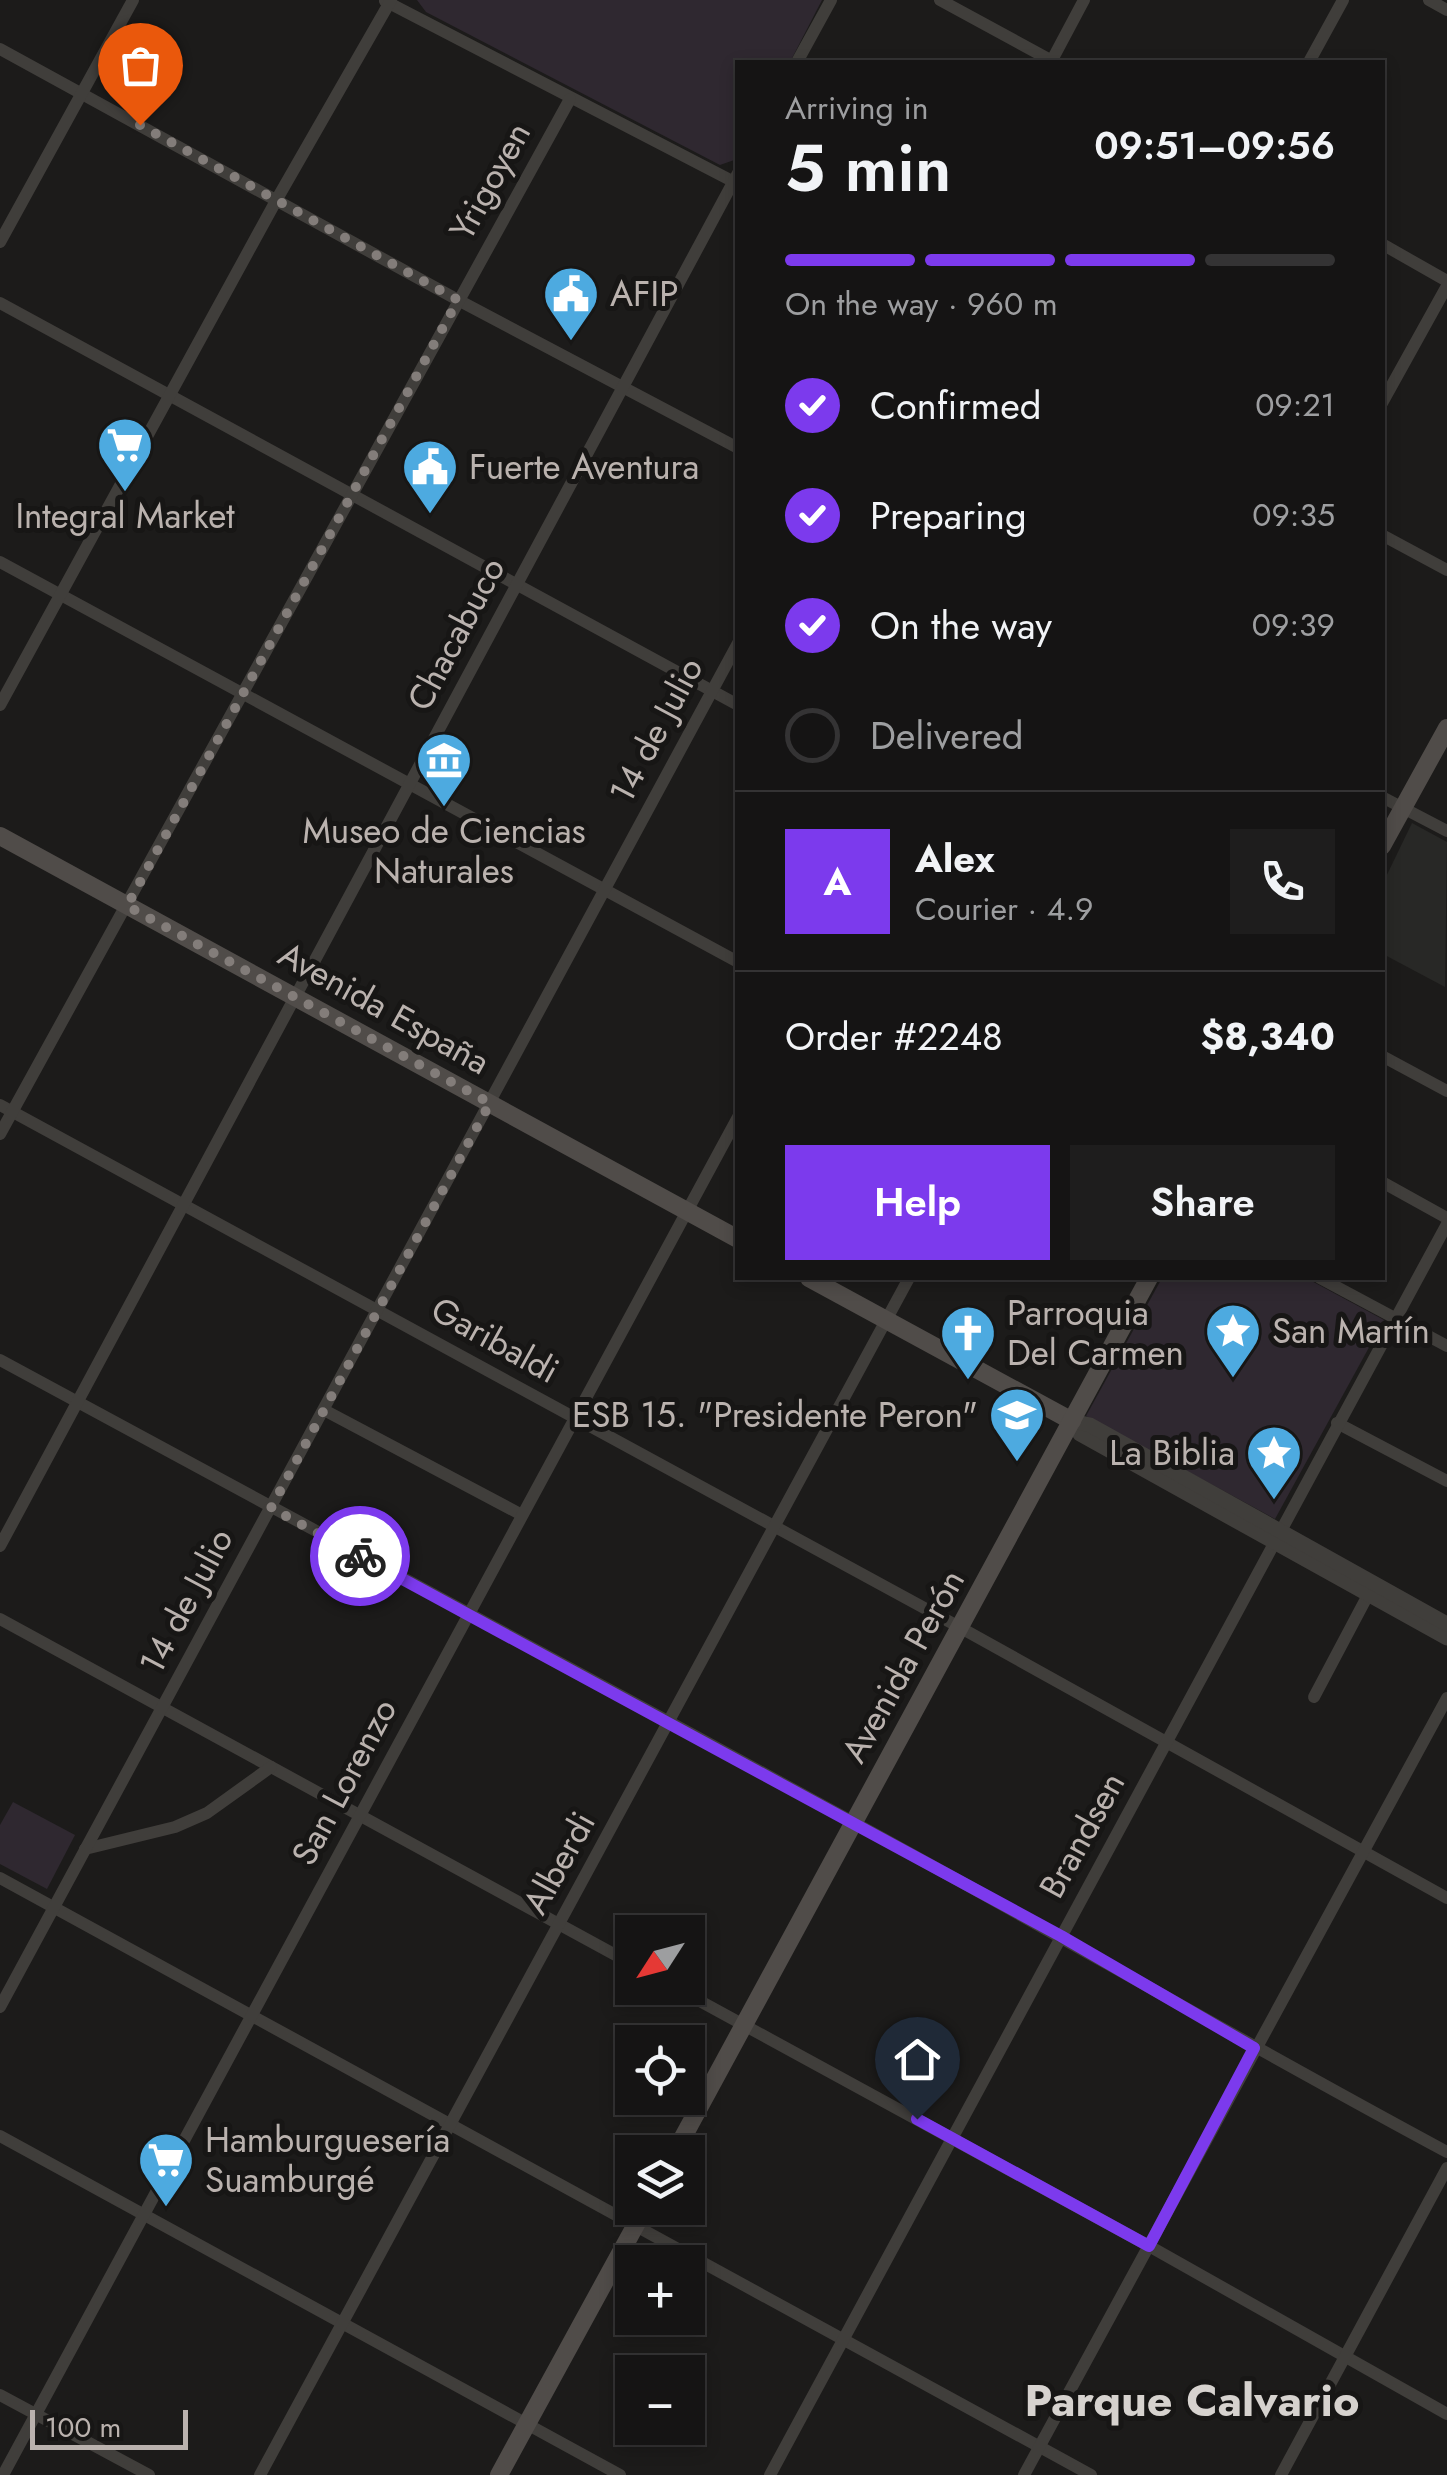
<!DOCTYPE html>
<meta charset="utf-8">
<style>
body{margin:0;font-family:Jost,sans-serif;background:#1e1d1d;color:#f1f3f6;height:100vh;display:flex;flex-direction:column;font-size:38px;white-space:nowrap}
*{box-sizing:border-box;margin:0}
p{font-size:32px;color:#9d9ea0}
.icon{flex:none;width:55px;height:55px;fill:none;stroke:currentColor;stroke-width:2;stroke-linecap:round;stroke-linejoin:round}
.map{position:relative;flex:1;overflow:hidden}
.panel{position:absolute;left:735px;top:60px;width:650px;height:1220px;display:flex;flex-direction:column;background:#151414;border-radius:0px;box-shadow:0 5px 15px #0003,0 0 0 2px #343334}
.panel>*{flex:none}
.needle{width:65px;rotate:234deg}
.fabs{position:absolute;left:615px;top:1915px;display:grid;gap:20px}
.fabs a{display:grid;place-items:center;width:90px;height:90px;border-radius:0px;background:#151414;box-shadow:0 5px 15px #0003,0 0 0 2px #343334;font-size:50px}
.scale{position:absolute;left:30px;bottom:25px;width:158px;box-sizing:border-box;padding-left:10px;border:5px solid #bab2ae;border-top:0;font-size:28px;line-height:35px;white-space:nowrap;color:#bab2ae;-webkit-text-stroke:8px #171615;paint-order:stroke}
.pin{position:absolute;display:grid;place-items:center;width:85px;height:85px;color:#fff;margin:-102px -42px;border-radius:50% 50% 50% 0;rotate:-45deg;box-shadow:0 0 10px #0007}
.pin .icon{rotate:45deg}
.courier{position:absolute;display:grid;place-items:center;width:100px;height:100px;margin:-50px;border:8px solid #7c3aed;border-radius:50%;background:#fff;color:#222;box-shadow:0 2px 12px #0007}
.head em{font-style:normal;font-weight:600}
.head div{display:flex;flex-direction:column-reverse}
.head{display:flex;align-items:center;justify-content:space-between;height:170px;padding:0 50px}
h1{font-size:65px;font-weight:600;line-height:75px}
.bar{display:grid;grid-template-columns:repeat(4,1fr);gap:15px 10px;align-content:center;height:120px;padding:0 50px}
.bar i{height:12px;border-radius:8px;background:#343334}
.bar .selected{background:#7c3aed}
.bar p{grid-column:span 4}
.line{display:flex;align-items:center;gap:25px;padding:0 50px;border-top:2px solid #343334}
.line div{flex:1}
.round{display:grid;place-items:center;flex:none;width:105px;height:105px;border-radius:0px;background:#1e1d1d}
ol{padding:0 50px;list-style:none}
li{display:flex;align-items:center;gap:30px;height:110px}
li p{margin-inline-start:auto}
li .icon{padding:10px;border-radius:50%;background:#7c3aed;color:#fff;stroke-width:4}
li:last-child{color:#9d9ea0}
li i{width:55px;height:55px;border:5px solid #343334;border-radius:50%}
.button{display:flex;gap:20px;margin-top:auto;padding:20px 50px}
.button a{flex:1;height:115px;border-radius:0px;background:#7c3aed;color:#fff;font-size:40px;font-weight:600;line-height:115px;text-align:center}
.button a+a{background:#1e1d1d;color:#f1f3f6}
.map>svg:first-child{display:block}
.built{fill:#282826}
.green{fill:#2f2830}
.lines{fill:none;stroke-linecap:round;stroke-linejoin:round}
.minor{stroke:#403e3b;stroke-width:12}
.tertiary{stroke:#403e3b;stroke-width:15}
.secondary{stroke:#504c49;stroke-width:18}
.done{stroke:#837d7a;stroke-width:10;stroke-dasharray:0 18}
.route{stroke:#7c3aed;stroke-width:12}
.labels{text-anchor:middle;stroke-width:10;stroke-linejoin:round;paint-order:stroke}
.street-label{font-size:35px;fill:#bab2ae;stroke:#171615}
.poi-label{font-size:35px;fill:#bab2ae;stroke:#171615;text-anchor:start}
.district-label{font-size:45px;font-weight:bold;fill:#d6d2ce;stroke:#171615}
</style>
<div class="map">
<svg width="1447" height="2475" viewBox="0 0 1447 2475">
<rect width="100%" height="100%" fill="#1c1b1a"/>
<path class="built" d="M1412 823 1447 842 1445 987 1383 954V883Z"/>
<g class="green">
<path d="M417 0H822L790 62H738L737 159 720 165 426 12Z"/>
<path d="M1162 1278H1306L1384 1320 1275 1519 1086 1416Z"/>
<path d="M13 1802 75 1835 47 1889 0 1864V1825Z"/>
</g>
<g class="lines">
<g class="minor">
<path d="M940 0 1054 62"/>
<path d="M1429 0 1447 10"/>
<path d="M385 1 738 184"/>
<path d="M0 49 458 300 738 448"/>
<path d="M797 62 831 0"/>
<path d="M1051 62 1084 0"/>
<path d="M1309 62 1343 0"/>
<path d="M0 242 133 0"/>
<path d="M1382 244 1447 281"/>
<path d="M0 303 738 705"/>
<path d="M1382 403 1447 286"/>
<path d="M1382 535 1447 570"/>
<path d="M0 562 738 962"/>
<path d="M0 705 277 199 391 0"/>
<path d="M1382 797 1447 831"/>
<path d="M1382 1056 1447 1091"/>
<path d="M0 1105 961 1628 1447 1898"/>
<path d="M0 1134 570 99"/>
<path d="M1382 1182 1447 1218"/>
<path d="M1320 1278 1447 1346"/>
<path d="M0 1360C294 1520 589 1677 882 1838 1071 1942 1257 2050 1447 2152"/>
<path d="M324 1410 522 1515"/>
<path d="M1337 1423 1447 1481"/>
<path d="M0 1546 738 173"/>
<path d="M0 1619 632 1964"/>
<path d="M1314 1697 1368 1595"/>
<path d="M85 1849 175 1827 207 1813 271 1767"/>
<path d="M0 1878 1091 2475"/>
<path d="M676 1988 1149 2246 1447 2414"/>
<path d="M0 2007 738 643"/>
<path d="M0 2136 620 2475"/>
<path d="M0 2395 149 2475"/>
<path d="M3 2475 738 1117"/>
<path d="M260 2475 909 1278"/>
<path d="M770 2475 1447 1224"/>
<path d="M1024 2475 1447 1698"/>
<path d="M1281 2475 1447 2168"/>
</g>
<g class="tertiary">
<path d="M1072 1421 1080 1434 1447 1638"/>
<path d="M1072 1421 1090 1425 1447 1624"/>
</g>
<g class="secondary">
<path d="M0 836 738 1239"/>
<path d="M1382 846 1447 728"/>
<path d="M809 1278 1072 1421"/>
<path d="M675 2152 1149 1278"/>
<path d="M499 2475 645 2208"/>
</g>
</g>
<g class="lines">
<path class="done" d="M140 125 458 300 127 906 490 1103 271 1508 360 1556"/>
<path class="route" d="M360 1556 1061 1936 1254 2048 1149 2246 917 2119"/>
</g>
<defs>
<g id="civic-pin" transform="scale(2.875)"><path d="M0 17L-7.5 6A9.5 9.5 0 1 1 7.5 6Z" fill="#4daae0" stroke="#171615"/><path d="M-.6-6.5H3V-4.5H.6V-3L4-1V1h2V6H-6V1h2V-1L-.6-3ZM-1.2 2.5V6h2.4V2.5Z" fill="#fff"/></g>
<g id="supermarket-pin" transform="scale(2.875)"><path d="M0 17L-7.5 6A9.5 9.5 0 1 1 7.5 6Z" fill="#4daae0" stroke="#171615"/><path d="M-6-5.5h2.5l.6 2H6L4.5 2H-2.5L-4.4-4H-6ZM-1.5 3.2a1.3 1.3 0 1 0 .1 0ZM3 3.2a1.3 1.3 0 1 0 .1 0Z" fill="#fff"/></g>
<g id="museum-pin" transform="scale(2.875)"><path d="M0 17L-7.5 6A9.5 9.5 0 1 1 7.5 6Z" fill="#4daae0" stroke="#171615"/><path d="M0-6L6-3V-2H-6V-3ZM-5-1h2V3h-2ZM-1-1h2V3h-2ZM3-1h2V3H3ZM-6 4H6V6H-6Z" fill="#fff"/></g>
<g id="sight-pin" transform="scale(2.875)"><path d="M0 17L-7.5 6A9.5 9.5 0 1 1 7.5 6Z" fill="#4daae0" stroke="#171615"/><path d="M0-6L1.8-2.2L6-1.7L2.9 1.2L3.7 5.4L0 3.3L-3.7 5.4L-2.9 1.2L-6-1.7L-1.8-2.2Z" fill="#fff"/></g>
<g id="church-pin" transform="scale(2.875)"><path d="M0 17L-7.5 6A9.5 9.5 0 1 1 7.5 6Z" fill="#4daae0" stroke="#171615"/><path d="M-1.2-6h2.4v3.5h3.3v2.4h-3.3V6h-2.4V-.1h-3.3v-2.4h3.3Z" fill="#fff"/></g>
<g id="school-pin" transform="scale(2.875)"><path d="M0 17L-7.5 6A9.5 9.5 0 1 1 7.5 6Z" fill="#4daae0" stroke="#171615"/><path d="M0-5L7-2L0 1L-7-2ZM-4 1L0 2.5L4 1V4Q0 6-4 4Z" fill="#fff"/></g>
</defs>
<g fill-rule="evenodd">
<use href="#civic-pin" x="571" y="294"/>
<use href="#supermarket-pin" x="125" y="445"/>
<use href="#civic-pin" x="430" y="467"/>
<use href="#museum-pin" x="444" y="760"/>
<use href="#sight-pin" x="1233" y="1331"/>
<use href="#church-pin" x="968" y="1333"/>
<use href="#school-pin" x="1017" y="1415"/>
<use href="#sight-pin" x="1274" y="1453"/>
<use href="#supermarket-pin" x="166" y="2160"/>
</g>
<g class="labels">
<g class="street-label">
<text transform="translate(490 181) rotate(-61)" y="12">Yrigoyen</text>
<text transform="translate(456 634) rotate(-62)" y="12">Chacabuco</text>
<text transform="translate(656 730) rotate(-62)" y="12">14 de Julio</text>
<text transform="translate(384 1008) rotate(29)" y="12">Avenida España</text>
<text transform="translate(495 1340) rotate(29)" y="12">Garibaldi</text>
<text transform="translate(186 1601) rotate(-62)" y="12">14 de Julio</text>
<text transform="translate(903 1666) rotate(-61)" y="12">Avenida Perón</text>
<text transform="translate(344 1782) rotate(-62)" y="12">San Lorenzo</text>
<text transform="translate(1082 1835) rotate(-61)" y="12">Brandsen</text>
<text transform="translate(559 1863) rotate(-61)" y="12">Alberdi</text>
</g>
<g class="poi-label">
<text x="610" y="306">AFIP</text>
<text x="469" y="479">Fuerte Aventura</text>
<text x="125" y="528" text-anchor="middle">Integral Market</text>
<text x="444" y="843" text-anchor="middle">Museo de Ciencias<tspan x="444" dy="40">Naturales</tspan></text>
<text x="1007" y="1325">Parroquia<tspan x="1007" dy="40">Del Carmen</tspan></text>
<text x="1272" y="1343">San Martín</text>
<text x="978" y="1427" text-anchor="end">ESB 15. "Presidente Peron"</text>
<text x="1235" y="1465" text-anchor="end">La Biblia</text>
<text x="205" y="2152">Hamburguesería<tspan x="205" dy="40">Suamburgé</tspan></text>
</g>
<g class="district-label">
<text x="1192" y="2416">Parque Calvario</text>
</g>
</g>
</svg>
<div class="fabs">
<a><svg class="needle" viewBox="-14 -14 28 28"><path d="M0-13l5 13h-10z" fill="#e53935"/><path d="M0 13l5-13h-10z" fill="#9d9ea0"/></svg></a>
<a><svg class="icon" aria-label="locate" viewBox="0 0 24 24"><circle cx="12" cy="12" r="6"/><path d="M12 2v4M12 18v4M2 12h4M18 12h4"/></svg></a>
<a><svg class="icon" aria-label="layers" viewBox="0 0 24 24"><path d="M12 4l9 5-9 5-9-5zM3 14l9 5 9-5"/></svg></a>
<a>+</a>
<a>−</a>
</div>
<div class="scale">100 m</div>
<div class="pin" style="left:140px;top:125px;background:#ea580c"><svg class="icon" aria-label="bag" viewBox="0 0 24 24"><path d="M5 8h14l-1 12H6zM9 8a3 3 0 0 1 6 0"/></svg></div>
<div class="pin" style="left:917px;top:2119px;background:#1f2937"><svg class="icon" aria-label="home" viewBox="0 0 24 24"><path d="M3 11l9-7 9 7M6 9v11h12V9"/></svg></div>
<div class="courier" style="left:360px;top:1556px"><svg class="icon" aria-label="bike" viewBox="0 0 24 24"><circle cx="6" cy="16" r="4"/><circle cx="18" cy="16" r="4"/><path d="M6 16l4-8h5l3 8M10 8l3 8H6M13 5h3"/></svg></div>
<section class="panel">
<div class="head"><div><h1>5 min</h1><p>Arriving in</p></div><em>09:51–09:56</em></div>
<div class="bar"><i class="selected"></i><i class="selected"></i><i class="selected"></i><i></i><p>On the way · 960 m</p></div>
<ol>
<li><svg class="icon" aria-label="check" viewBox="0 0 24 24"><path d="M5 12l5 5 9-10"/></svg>Confirmed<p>09:21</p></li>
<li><svg class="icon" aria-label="check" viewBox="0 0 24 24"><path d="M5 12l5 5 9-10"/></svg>Preparing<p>09:35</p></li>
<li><svg class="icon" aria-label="check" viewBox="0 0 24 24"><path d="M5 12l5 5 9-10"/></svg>On the way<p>09:39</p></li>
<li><i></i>Delivered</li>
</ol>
<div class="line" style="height:180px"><b class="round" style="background:#7c3aed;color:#fff">A</b><div><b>Alex</b><p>Courier · 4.9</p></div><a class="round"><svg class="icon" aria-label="phone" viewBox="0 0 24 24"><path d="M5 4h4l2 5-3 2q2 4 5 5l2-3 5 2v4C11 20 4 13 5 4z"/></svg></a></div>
<div class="line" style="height:130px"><div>Order #2248</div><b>$8,340</b></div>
<div class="button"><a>Help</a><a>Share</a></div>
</section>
</div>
